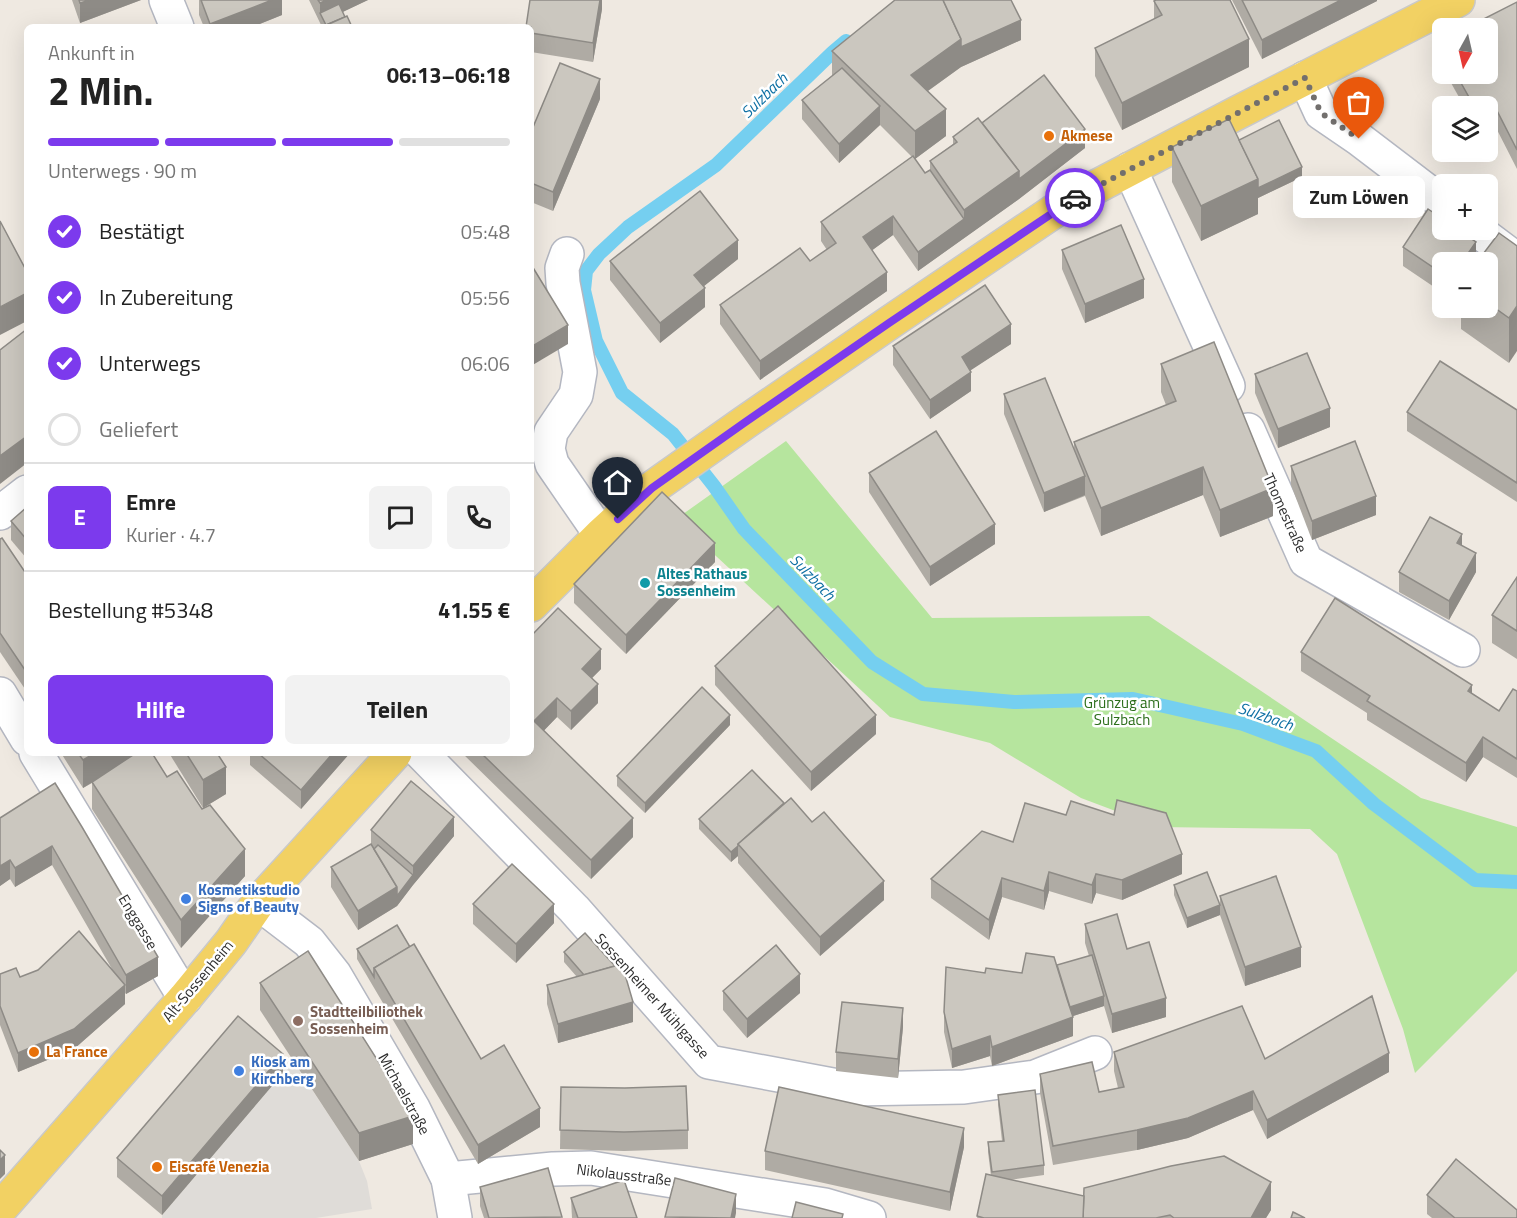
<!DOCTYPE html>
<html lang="de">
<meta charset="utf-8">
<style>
body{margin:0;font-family:"Titillium Web",sans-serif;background:#f2f2f2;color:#222;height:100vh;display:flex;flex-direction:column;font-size:22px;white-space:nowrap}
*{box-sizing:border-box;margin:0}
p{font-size:20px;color:#767676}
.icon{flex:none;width:33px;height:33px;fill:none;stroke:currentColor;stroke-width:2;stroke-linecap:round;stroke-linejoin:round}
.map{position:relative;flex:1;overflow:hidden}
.sheet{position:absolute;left:24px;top:24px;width:510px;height:732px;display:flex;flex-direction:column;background:#fff;border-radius:9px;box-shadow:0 6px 24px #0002}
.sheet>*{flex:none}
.needle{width:39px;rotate:188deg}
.controls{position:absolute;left:1432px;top:18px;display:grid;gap:12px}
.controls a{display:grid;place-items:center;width:66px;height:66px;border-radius:9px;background:#fff;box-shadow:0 6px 24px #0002;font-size:30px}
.pin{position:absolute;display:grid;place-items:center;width:51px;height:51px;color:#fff;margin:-62px -26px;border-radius:50% 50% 50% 0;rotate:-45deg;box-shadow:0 0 6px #0007}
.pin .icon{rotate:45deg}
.courier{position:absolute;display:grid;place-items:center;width:60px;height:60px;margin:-30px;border:4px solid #7c3aed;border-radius:50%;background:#fff;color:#222;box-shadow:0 2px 8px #0007}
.bubble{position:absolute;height:42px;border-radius:9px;background:#fff;box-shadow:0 6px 24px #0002;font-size:20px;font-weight:700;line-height:42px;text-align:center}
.head em{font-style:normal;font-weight:700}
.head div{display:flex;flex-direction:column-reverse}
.head{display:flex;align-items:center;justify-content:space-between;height:102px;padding:0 24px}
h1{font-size:39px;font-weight:700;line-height:45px}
.bar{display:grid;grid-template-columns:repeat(4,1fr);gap:9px 6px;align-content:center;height:72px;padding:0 24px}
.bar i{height:8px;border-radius:4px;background:#e0e0e0}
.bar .on{background:#7c3aed}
.bar p{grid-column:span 4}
.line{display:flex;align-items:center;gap:15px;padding:0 24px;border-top:2px solid #e0e0e0}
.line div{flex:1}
.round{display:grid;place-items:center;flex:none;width:63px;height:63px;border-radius:9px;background:#f2f2f2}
ol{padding:0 24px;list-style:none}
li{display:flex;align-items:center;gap:18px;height:66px}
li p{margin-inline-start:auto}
li .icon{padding:6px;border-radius:50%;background:#7c3aed;color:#fff;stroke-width:4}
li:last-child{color:#767676}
li i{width:33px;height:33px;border:3px solid #e0e0e0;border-radius:50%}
.primary-button{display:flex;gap:12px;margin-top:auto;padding:12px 24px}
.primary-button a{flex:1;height:69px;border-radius:9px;background:#7c3aed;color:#fff;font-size:24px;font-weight:700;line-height:69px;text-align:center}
.primary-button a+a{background:#f2f2f2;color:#222}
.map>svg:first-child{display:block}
.green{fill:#b6e59e}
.plaza{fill:#dfdcd8}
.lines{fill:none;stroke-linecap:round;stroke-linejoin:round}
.stream{stroke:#75cff0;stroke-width:14}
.minor-casing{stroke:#b4b7c1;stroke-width:36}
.major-casing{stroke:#c9c9c9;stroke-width:36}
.minor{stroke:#fff;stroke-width:33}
.major{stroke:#f2d163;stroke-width:33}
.wall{fill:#afaba4}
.shaded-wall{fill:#8e8b86}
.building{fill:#cbc7bf;stroke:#8e8b86;stroke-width:1.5}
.done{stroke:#726f6d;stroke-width:6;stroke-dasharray:0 10.8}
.route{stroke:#7c3aed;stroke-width:8}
.food-dot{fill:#e8710a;stroke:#fff;stroke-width:2}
.culture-dot{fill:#0f9aa8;stroke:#fff;stroke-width:2}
.shop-dot{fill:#3f7fe0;stroke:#fff;stroke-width:2}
.education-dot{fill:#8d6e63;stroke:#fff;stroke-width:2}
.labels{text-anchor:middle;stroke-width:5;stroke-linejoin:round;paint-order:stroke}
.food-label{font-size:15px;font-weight:bold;fill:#c56008;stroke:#fff;text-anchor:start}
.street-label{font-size:15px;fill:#2e2e2e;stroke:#fff}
.culture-label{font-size:15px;font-weight:bold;fill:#0d838f;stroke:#fff;text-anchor:start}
.park-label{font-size:15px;fill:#2c6e1b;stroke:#fff}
.shop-label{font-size:15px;font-weight:bold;fill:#366cbe;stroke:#fff;text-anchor:start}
.education-label{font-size:15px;font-weight:bold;fill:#785e54;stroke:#fff;text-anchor:start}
.water-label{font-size:16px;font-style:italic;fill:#0d6fa3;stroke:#fff}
</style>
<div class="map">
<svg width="1517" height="1218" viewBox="0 0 1517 1218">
<rect width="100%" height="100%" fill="#efe9e1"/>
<path class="green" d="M786 441 932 618 1149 616 1421 798 1517 827V971L1415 1073 1403 1029 1337 854 1310 829 1158 827 1081 798 990 743 890 717 676 519Z"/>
<path class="plaza" d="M293 1061 359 1161 367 1181 372 1209 316 1218H162V1215L289 1064Z"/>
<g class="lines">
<path class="stream" d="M846 41 833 52 716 165 628 227 599 254 586 271 584 290 596 341 622 393 673 434 714 486 744 529 872 662 923 694 1014 702 1133 699 1243 724 1316 751 1374 804 1475 880 1517 882"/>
<g class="minor-casing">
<g id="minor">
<path d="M166 0 177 27"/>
<path d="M1305 78 1321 113 1359 139 1443 203"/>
<path d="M1130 169 1228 386"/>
<path d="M1477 230 1517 260"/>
<path d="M567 254 562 268 563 283 580 372 576 395 551 432 548 449 552 464 601 535"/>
<path d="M1248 430 1306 561 1463 650"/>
<path d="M0 513 27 492"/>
<path d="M0 694 27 739"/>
<path d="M36 753 185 998"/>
<path d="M421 753 574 909 709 1062 854 1089 964 1087 1035 1077 1095 1053"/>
<path d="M258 903 309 942 335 975 413 1108 448 1179 455 1218"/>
<path d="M448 1179 553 1169 591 1168 825 1205 869 1218"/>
</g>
</g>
<g class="major-casing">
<g id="major">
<path d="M531 605 601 535 652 488 744 423 889 323 1069 201 1237 113 1458 0"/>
<path d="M0 1209 185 998 231 942 258 903 395 753"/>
</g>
</g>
<use href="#minor" class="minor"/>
<use href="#major" class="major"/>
</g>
<g class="wall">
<path d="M72 0H141L80 23Z"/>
<path d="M199 0H282V15L252 27H204L199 15Z"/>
<path d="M309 0H368L342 12 345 17 322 27Z"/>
<path d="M602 0V9L593 62 531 52V27Z"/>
<path d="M1232 0H1377V1L1262 59Z"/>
<path d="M1154 1 1249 67 1122 130 1095 76V48L1154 19Z"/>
<path d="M1517 2V169L1491 118 1488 106H1464L1446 74H1488Z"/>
<path d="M1021 40 961 67 928 91 946 136 915 159 925 173 930 170V161L953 144V137L982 123 1085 148 1019 199 918 271 893 235 872 250 887 291 760 380 720 324V305L810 261 827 250 821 241V222L912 157 880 125 839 163 802 119V100L832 76V51Z"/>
<path d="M1443 40V67L1440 61V42Z"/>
<path d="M600 99 553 211 531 202V132Z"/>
<path d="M1239 140 1302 177 1258 198V214L1201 241 1172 182V147Z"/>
<path d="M1517 246 1509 363 1461 329V308H1488V262Z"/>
<path d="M1403 247 1476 261 1443 262V293L1403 266Z"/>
<path d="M1062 250 1144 298 1085 323 1062 269Z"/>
<path d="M738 259 704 286 705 307 660 343 610 280V261Z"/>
<path d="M1011 344 970 370 971 391 930 419 893 365V346Z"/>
<path d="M1161 364 1273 516 1220 537 1203 495 1101 536 1085 496 1044 512 1004 414V394L1074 449V442L1166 405 1161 392Z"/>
<path d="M1255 374 1330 427 1278 448 1255 393Z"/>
<path d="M1517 410V502L1407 431V412Z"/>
<path d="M1291 466 1376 515 1312 540 1291 485Z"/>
<path d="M869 473 995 544 930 586 869 492Z"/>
<path d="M27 507V559L11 540V521Z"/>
<path d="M0 539 27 575V692L0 652Z"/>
<path d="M1462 546 1476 572 1449 620 1399 592V572Z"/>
<path d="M715 562 626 654 574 603V584Z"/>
<path d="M1517 577V659L1492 643V615Z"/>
<path d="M531 636 601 669 592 678 598 703 571 730 557 717 543 731 633 837 591 879 462 753H531Z"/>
<path d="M1301 652 1472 694 1499 711 1517 691V778L1483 757 1466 782 1367 720V713L1301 671Z"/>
<path d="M715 666 876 734 811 791 715 685Z"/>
<path d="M730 725 645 813 617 786V776Z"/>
<path d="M61 753H152L167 777 245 876 181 948 92 809V783L83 788Z"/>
<path d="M169 753H217L226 794 203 808Z"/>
<path d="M250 753H350L301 809 250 765Z"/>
<path d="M55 783 158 976 126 994 125 993V1004L74 1049 18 1072 0 1025V974L20 977 112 969 52 865 15 887 10 879 0 886V818Z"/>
<path d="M784 803 884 900 820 956 738 863V856L731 862 699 829V819Z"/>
<path d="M371 830 454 836 413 885 397 906 358 930 331 887V867L371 844Z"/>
<path d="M1013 842 1182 874 1122 900 1096 893 1092 904 1049 891 1044 910 1002 897 989 940 931 898V879Z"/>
<path d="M1174 885 1220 905V896L1301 967 1245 986 1220 915 1187 928 1174 895Z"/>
<path d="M473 904 554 923 516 963 473 924Z"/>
<path d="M1085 924 1127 949 1166 1017 1112 1033 1104 1006 1073 1016V1036L992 1066 990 1056 952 1068 944 1032V1012L985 973H1022L1057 965 1089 956 1085 943Z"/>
<path d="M410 947 481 1059 540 1127 478 1164 357 959V949Z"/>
<path d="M564 952 633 1022 558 1043 547 1004V985L577 977 564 962Z"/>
<path d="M260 983 413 1144 359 1161 260 1010Z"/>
<path d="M723 991 800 993 747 1038 723 1010Z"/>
<path d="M903 1027 898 1078 836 1071V1052Z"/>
<path d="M1114 1052 1265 1059 1389 1072 1267 1139 1253 1110 1188 1138 1137 1150 1053 1165 1040 1093V1074L1099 1092 1118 1088 1114 1071Z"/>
<path d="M283 1073 162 1215 117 1177V1158Z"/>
<path d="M561 1087 688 1130V1149L624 1151 560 1149Z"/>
<path d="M998 1095 1044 1165V1175L1010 1180 1084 1196 1271 1210 1266 1218H977L991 1176 988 1152V1142L1002 1141 998 1105Z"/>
<path d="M964 1147 950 1211 765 1170V1151Z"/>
<path d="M480 1187 562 1218H484L480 1206Z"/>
<path d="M1427 1195 1517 1218H1432L1427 1214Z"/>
<path d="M571 1198 637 1218H572Z"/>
</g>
<g class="shaded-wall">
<path d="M90 0H141L80 23V3Z"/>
<path d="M272 0H282V15L252 27H210V24Z"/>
<path d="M327 0H368L324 21 320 13V3Z"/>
<path d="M600 0H602V9L593 62V43Z"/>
<path d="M1341 0H1377V1L1262 59V40Z"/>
<path d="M1021 20V40L961 67 911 103V75L961 39Z"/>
<path d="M1249 39V67L1122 130V103Z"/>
<path d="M600 79V99L553 211V192Z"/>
<path d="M1491 99V118L1488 120V106H1476Z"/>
<path d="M880 106V125L839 163V144Z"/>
<path d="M946 109V136L915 159V131Z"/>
<path d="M1085 129V148L1019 199 918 271V252L964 219V210L1019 171Z"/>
<path d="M1302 167V177L1258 198V214L1201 241V206L1258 179Z"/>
<path d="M893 216V235L863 257V237Z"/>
<path d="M738 240V259L694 294V275Z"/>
<path d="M1476 242V261L1475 262H1462Z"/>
<path d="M887 272V291L760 380V361Z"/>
<path d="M1144 279V298L1085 323V304Z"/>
<path d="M705 288V307L660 343V323Z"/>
<path d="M27 293V321L0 335V307Z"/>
<path d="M1517 306V351L1509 363V318Z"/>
<path d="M1011 324V344L962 376V357Z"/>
<path d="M568 325V344L531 366V347Z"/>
<path d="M971 372V391L930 419V400Z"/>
<path d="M1330 408V427L1278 448V429Z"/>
<path d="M27 436V463L0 484V456Z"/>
<path d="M1203 467V495L1101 536V508Z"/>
<path d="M1085 476V495L1044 512V493Z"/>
<path d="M1273 488V516L1220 537V510Z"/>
<path d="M1376 496V515L1312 540V521Z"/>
<path d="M995 524V544L930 586V567Z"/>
<path d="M1462 534V554L1457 543Z"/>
<path d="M715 543V562L626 654V635Z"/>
<path d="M1476 553V572L1449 620V601Z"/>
<path d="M601 649V669L582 688V669Z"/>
<path d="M598 684V703L571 730V711Z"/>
<path d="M1472 685V704L1468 691Z"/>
<path d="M557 698V717L534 741V721Z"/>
<path d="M730 715V725L645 813V803Z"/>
<path d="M876 715V734L811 791V772Z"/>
<path d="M1483 737V757L1466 782V763Z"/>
<path d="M95 753H140L83 788V760Z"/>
<path d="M333 753H350L301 809V790Z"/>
<path d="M226 767V794L203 808V780Z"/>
<path d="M454 817V836L413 885 397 906V896L413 875V866Z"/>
<path d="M633 818V837L591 879V860Z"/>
<path d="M52 846V865L15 887V868Z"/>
<path d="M738 846V856L731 862V852Z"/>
<path d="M245 849V876L181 948V920Z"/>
<path d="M1182 854V874L1122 900V880Z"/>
<path d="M10 860V879L0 886V866Z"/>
<path d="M1049 872V891L1044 910V891Z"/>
<path d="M1096 874V893L1092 904V885Z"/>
<path d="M1002 878V897L989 940V920Z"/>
<path d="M884 881V900L820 956V937Z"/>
<path d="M397 887V906L358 930V911Z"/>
<path d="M554 904V923L516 963V944Z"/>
<path d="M1220 905V915L1187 928V918Z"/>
<path d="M1301 947V967L1245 986V967Z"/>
<path d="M158 957V976L126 994V975Z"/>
<path d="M800 974V993L747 1038V1019Z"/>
<path d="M125 985V1004L74 1049 18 1072V1053Z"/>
<path d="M1104 996V1006L1067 1018V1008Z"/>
<path d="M1166 998V1017L1112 1033V1014Z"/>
<path d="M633 1002V1022L558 1043V1024Z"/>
<path d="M903 1008V1027L898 1078V1059Z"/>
<path d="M1073 1017V1036L992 1066V1047Z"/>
<path d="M990 1036V1056L952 1068V1049Z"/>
<path d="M1389 1053V1072L1267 1139V1120Z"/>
<path d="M283 1054V1073L162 1215V1196Z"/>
<path d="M1253 1091V1110L1188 1138 1137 1150V1130Z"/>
<path d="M540 1108V1127L478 1164V1145Z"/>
<path d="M413 1116V1144L359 1161V1133Z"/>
<path d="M964 1128V1147L950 1211V1192Z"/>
<path d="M5 1155V1174L0 1179V1160Z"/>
<path d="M1271 1182V1210L1266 1218H1251Z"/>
<path d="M736 1194V1213L735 1218H731Z"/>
</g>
<g class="building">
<path d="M79 0H90L80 3Z"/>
<path d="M201 0H272L210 24Z"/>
<path d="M318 0H327L320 3Z"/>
<path d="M530 0H600L593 43 531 33V27H526Z"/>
<path d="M895 0H943L961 39 911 75 946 109 915 131 832 51Z"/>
<path d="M943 0H1011L1021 20 961 47V39Z"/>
<path d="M1156 0H1230L1249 39 1122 103 1095 48 1162 15 1154 1Z"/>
<path d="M1242 0H1341L1262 40Z"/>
<path d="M1517 2V150L1491 99 1476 106H1474L1456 74H1488V28H1466Z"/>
<path d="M339 4 345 17 326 25 320 13Z"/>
<path d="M347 16 352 27H322Z"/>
<path d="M236 23 237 27H226Z"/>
<path d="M560 63 600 79 553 192 531 183V132Z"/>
<path d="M842 68 880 106 839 144 802 100Z"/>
<path d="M1044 75 1085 129 1019 179V171L982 123Z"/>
<path d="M978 118 1019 171 964 210 930 161 957 142 953 137Z"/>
<path d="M1229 119 1258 179 1201 206 1172 147Z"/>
<path d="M1279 120 1302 167 1258 188V179L1239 140Z"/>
<path d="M913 156 925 173 930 170 964 219 918 252 893 216 863 237 887 272 760 361 720 305 800 248 810 261 836 243 821 222Z"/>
<path d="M700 191 738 240 694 275 705 288 660 323 610 261Z"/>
<path d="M1428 209 1443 219V230H1458L1476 242 1462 262H1443V274L1403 247Z"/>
<path d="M0 221 27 272V293L0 307Z"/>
<path d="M1121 225 1144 279 1085 304 1062 250Z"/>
<path d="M1499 233 1517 246V306L1509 318 1488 303V262H1477Z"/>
<path d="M532 266 568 325 531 347V267Z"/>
<path d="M985 285 1011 324 962 357 971 372 930 400 893 346Z"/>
<path d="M27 329V436L0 456V350Z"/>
<path d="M1214 342 1273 488 1220 510 1203 467 1101 508 1074 442 1176 401 1161 364Z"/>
<path d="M1307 353 1330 408 1278 429 1255 374Z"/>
<path d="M1440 361 1517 410V483L1407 412Z"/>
<path d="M1045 378 1085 476 1044 493 1004 394Z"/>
<path d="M936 431 995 524 930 567 869 473Z"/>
<path d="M1355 441 1376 496 1312 521 1291 466Z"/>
<path d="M662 492 715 543 626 635 574 584Z"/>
<path d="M27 507V540L11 521Z"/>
<path d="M1430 517 1462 534 1457 543 1476 553 1449 601 1399 572Z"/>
<path d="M2 538 27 575V599L25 600 27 603V673L0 633V539Z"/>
<path d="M1517 577V631L1492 615Z"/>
<path d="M1335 598 1472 685 1468 691 1499 711 1513 689 1517 691V759L1483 737 1466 763 1367 701 1370 696 1301 652Z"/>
<path d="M778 606 876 715 811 772 715 666Z"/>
<path d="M558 608 601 649 582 669 598 684 571 711 557 698 534 721 633 818 591 860 481 753H531V636Z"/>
<path d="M702 687 730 715 645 803 617 776Z"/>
<path d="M78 753H95L83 760Z"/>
<path d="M136 753H152L167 777 177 771 202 809 210 805 245 849 181 920 92 782Z"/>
<path d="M186 753H217L226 767 203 780Z"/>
<path d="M258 753H333L301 790Z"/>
<path d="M752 770 784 803 738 844V846L731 852 699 819Z"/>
<path d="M411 781 454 817 413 866 371 830Z"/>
<path d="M55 783 82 827 158 957 126 975 52 846 15 868 10 860 0 866V818Z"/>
<path d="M791 798 812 822 824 812 884 881 820 937 738 844Z"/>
<path d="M1117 800 1166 813 1182 854 1122 880 1096 874 1092 885 1049 872 1044 891 1002 878 989 920 931 879 982 831 1013 842 1025 803 1066 815 1071 801 1114 815Z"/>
<path d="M371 844 397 887 358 911 331 867Z"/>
<path d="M378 845 413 875 397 896V887L374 849Z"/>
<path d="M512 864 554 904 516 944 473 904Z"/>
<path d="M1207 872 1220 905 1187 918 1174 885Z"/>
<path d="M1276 876 1301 947 1245 967 1220 896Z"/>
<path d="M1117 914 1127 949 1149 942 1166 998 1112 1014 1085 924Z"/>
<path d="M397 925 410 947 374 968V977L357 949Z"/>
<path d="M79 931 125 985 74 1029 18 1053 0 1006V974L16 968 20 977 38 970Z"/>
<path d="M585 933 615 966 584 975 564 952Z"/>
<path d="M414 944 481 1059 504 1045 540 1108 478 1145 374 968Z"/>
<path d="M776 945 800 974 747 1019 723 991Z"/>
<path d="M308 951 413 1116 359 1133 260 983Z"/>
<path d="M1026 953 1054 957 1067 999 1073 1017 992 1047 990 1036 952 1049 944 1012 946 967 985 973 986 968 1022 973Z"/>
<path d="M1092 955 1104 996 1070 1007 1057 965Z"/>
<path d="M622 964 633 1002 558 1024 547 985Z"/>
<path d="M1372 996 1389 1053 1267 1120 1253 1091 1188 1118 1137 1130 1053 1146 1040 1074 1092 1062 1099 1092 1124 1087 1114 1052 1242 1006 1265 1059Z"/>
<path d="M842 1002 903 1008 898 1059 836 1052Z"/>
<path d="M238 1016 283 1054 162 1196 117 1158Z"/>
<path d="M686 1086 688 1130 624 1132 560 1130 561 1087 625 1088Z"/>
<path d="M779 1087 964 1128 950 1192 765 1151Z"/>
<path d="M1035 1090 1044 1165 992 1172 988 1142 1004 1141 998 1095Z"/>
<path d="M0 1150 5 1155 0 1160Z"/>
<path d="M1224 1156 1271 1182 1251 1218H1174L1170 1215 1156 1218H1083L1084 1188 1171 1166Z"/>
<path d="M1456 1159 1517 1210V1218H1455L1427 1195Z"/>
<path d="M548 1168 562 1217 489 1218 480 1187Z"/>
<path d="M986 1174 1084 1196 1083 1218H984L977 1216Z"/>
<path d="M675 1178 736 1194 731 1218 665 1217Z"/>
<path d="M624 1180 637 1218H578L571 1198Z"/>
<path d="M796 1202 843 1214 842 1218H792Z"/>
<path d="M1293 1212 1305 1218H1291Z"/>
</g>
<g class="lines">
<path class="done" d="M1075 198 1305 78 1321 113 1359 139"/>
<path class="route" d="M618 519 652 488 744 423 889 323 1075 198"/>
</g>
<g class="food-dot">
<circle cx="1049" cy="136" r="6"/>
<circle cx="34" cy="1052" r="6"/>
<circle cx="157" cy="1167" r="6"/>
</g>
<circle class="culture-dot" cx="645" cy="583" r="6"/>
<g class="shop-dot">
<circle cx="186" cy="899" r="6"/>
<circle cx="239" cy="1071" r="6"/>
</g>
<circle class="education-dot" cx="298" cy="1021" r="6"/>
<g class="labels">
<g class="food-label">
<text x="1061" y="141">Akmese</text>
<text x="46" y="1057">La France</text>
<text x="169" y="1172">Eiscafé Venezia</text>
</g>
<g class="street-label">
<text transform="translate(1285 513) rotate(66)" y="5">Thomestraße</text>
<text transform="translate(138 922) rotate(59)" y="5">Enggasse</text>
<text transform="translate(198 981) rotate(-50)" y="5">Alt-Sossenheim</text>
<text transform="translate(652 996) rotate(48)" y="5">Sossenheimer Mühlgasse</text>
<text transform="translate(404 1094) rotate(61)" y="5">Michaelstraße</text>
<text transform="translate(624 1175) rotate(7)" y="5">Nikolausstraße</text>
</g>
<g class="culture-label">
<text x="657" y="579">Altes Rathaus<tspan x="657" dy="17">Sossenheim</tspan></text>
</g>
<g class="park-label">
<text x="1122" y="708">Grünzug am<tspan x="1122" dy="17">Sulzbach</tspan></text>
</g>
<g class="shop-label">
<text x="198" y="895">Kosmetikstudio<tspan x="198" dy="17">Signs of Beauty</tspan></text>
<text x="251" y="1067">Kiosk am<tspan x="251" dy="17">Kirchberg</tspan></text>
</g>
<g class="education-label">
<text x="310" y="1017">Stadtteilbiliothek<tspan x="310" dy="17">Sossenheim</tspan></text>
</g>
<g class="water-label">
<text transform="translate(764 95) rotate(-44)" y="6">Sulzbach</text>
<text transform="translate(813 577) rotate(46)" y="6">Sulzbach</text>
<text transform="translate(1266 716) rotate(19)" y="6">Sulzbach</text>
</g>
</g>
</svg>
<div class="controls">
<a><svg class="needle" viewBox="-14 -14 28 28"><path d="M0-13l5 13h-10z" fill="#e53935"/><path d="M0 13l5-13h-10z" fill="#767676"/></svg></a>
<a><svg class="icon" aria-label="layers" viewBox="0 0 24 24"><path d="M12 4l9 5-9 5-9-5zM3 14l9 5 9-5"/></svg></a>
<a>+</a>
<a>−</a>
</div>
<div class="pin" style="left:1359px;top:139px;background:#ea580c"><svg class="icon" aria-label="bag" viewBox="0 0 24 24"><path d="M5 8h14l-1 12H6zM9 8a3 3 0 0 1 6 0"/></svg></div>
<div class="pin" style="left:618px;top:519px;background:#1f2937"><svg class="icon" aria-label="home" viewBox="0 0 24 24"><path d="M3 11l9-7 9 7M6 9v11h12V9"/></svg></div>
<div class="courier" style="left:1075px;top:198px"><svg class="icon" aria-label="car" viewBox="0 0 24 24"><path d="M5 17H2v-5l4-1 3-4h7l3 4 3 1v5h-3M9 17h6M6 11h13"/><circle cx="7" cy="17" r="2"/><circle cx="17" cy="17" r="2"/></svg></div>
<div class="bubble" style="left:1293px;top:176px;width:132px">Zum Löwen</div>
<section class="sheet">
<div class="head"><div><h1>2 Min.</h1><p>Ankunft in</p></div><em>06:13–06:18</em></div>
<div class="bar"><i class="on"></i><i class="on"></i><i class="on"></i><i></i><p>Unterwegs · 90 m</p></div>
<ol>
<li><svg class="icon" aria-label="check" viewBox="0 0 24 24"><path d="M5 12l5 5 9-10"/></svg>Bestätigt<p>05:48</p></li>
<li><svg class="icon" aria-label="check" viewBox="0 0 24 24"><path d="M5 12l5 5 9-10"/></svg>In Zubereitung<p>05:56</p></li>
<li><svg class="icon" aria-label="check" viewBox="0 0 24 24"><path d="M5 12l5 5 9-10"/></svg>Unterwegs<p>06:06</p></li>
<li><i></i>Geliefert</li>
</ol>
<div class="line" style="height:108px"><b class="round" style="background:#7c3aed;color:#fff">E</b><div><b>Emre</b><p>Kurier · 4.7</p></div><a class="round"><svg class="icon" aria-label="chat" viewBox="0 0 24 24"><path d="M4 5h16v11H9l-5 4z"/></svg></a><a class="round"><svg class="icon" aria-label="phone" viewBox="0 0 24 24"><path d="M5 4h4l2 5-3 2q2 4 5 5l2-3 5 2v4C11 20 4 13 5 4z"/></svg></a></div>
<div class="line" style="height:78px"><div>Bestellung #5348</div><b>41.55 €</b></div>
<div class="primary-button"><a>Hilfe</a><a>Teilen</a></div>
</section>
</div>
